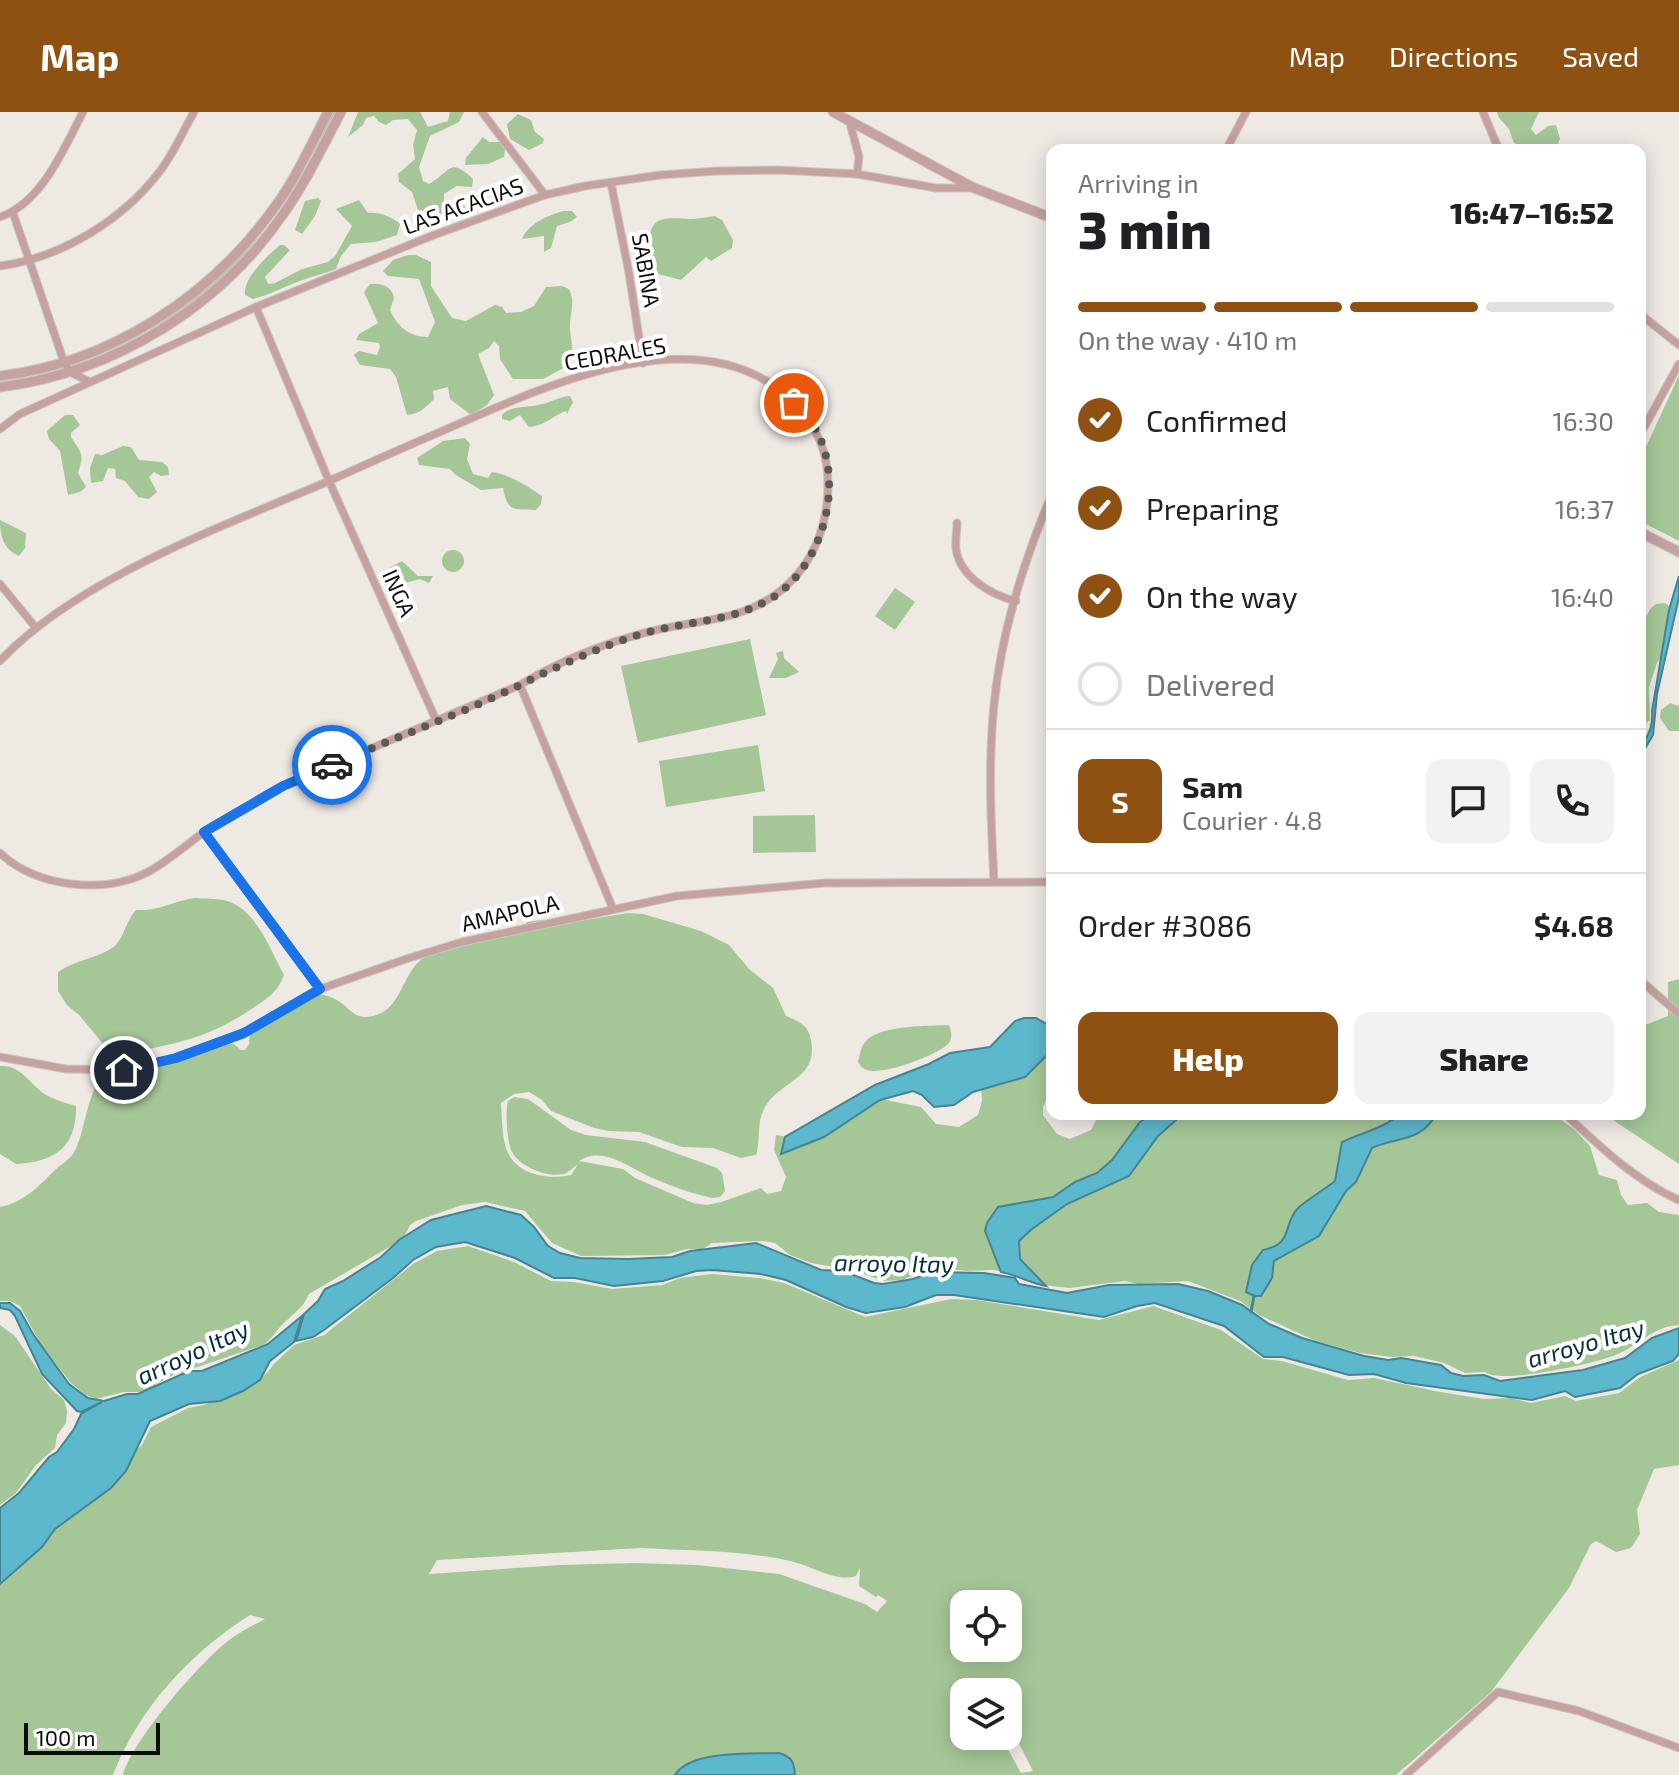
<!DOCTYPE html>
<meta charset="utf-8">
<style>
body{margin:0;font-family:"Exo 2",sans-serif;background:#f2f2f2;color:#202124;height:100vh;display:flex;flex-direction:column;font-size:30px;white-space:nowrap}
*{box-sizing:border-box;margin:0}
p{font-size:26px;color:#757577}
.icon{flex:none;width:44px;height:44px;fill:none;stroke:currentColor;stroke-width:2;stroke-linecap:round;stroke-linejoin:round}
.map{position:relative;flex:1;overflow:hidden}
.panel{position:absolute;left:1046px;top:32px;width:600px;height:976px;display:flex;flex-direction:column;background:#fff;border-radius:16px;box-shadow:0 4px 20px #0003}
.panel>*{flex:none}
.controls{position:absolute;left:950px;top:1478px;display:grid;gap:16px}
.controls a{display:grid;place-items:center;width:72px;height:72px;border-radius:16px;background:#fff;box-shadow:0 4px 20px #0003;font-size:40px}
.scale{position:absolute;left:24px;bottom:20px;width:136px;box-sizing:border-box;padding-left:8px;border:4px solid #0e0c0b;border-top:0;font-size:22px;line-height:28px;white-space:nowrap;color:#0e0c0b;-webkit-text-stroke:6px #fff;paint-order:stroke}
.pin{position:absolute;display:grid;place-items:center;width:68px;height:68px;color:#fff;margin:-34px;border:4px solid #fff;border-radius:50%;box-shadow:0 2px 8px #0007}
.courier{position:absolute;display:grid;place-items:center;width:80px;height:80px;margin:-40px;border:6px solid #1a73e8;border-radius:50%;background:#fff;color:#222;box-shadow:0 2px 10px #0007}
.summary em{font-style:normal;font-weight:800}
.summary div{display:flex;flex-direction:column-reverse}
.summary{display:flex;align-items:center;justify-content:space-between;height:136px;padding:0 32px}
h1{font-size:52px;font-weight:800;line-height:60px}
.bar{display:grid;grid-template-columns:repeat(4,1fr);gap:12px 8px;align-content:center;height:96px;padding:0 32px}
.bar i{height:10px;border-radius:6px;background:#e0e0e0}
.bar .on{background:#8e5112}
.bar p{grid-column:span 4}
.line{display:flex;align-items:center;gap:20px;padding:0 32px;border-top:2px solid #e0e0e0}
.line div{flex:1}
.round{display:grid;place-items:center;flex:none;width:84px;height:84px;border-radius:16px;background:#f2f2f2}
ol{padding:0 32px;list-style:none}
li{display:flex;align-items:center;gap:24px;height:88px}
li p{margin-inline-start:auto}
li .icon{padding:8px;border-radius:50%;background:#8e5112;color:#fff;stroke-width:4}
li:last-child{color:#757577}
li i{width:44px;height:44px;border:4px solid #e0e0e0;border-radius:50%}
.cta{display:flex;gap:16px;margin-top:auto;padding:16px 32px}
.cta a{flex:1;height:92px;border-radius:16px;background:#8e5112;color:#fff;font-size:32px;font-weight:800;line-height:92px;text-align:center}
.cta a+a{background:#f2f2f2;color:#202124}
header{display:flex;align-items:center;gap:48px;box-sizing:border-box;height:112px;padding:0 40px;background:#8e5112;color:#fff}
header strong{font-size:38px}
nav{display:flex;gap:44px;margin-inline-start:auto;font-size:28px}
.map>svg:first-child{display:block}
.green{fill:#a5c798;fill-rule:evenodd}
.water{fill:#5cb8cc;stroke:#458492;stroke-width:2}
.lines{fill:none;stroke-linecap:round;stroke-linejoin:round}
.stream{stroke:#458492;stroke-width:3}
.minor-casing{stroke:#cbc6c1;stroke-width:9}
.tertiary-casing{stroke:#cbc6c1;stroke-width:11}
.minor{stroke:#c5a29f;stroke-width:7}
.tertiary{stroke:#c5a29f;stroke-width:9}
.done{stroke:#5d5957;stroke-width:8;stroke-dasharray:0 14.4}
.route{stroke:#1a73e8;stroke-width:10}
.labels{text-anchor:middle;stroke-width:8;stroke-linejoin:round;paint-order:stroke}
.street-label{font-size:22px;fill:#0e0c0b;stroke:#fff}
.water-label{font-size:24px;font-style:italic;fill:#023039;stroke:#fff}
</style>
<header>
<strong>Map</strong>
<nav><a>Map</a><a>Directions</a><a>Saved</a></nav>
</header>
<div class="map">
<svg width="1679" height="1663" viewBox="0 0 1679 1663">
<rect width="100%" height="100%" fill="#efe9e4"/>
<g class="green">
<path d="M333 0H336C296 74 256 146 186 195 174 204 162 213 149 219 164 202 195 188 213 171 266 123 299 63 333 0Z"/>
<path d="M358 0H420L428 15 448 9 450 0H464L459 10 430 24 419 55 423 69 429 72C451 60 449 44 473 67L472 75 457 74 444 82V90L459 91 466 95 461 101 440 111 419 101 412 80 399 70 398 62 415 47 413 33 417 18 408 7 393 8 386 13 379 10 374 4 366 6 363 13 348 25Z"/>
<path d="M1497 0H1539L1531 17 1536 23 1548 14 1556 13 1560 27 1555 38H1529L1514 31 1509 17 1499 6Z"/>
<path d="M518 2 531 8 535 20 544 27 543 31 529 38 510 27 507 12Z"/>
<path d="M483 25 489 30H501L505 37 504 45 488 52 465 53 466 46Z"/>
<path d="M318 86 321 89 315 104 302 122 295 118 305 89Z"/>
<path d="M359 88 368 101C380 100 392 105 400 112L397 123 376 130 351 132 341 144 336 157C323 162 310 165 297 170 282 176 269 183 253 187L245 183C243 166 267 144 280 133H284L290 138 265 165 268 172 275 171 302 157 328 150 335 144 352 114 336 97Z"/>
<path d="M563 99H572L577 105 570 110 557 114 551 136 544 140V124L522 127C529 111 547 104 563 99Z"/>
<path d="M715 104 722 108 733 128 732 136 711 149 706 145 681 168 658 162C651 151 650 144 649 132 649 102 668 106 690 107 697 107 707 105 715 104Z"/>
<path d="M408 143H416L431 150V174L452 206 466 209 495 193 502 195 506 201 521 200 534 194 546 175 562 174 569 177C575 190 571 198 570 211 569 225 575 237 571 252L543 267H513L500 247 499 234 494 229 489 236 478 242 494 283 487 293 471 303 450 287 448 275 433 279 434 287C426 295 420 302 407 303L396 265 390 257 360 253 354 243 359 239 377 243 380 235 379 231 356 228 359 222 378 211 364 180 370 172C381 171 392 174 394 186L390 198C397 214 409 225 428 225L435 210 419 167 388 164 383 159 393 148Z"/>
<path d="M1679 263V429L1640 409V348Z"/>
<path d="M570 284 573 290 567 302 566 299C552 304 545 314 529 315L520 303 510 309 502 307V303C511 293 526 296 538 293 550 291 558 285 570 284Z"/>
<path d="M65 303H73L80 313 71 321V325C81 341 85 341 78 361L86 375 80 380 68 383 60 339 49 327 47 319Z"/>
<path d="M465 326 470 332 467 347 473 362 488 366 492 360C509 362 529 375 542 384L541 392 536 398C512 397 508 400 503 376L481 378 456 363 450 357 419 353 417 346 443 329Z"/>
<path d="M123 334 131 335 139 348 162 350 168 355 169 363 161 364 154 360 149 365 157 380 149 387 138 385 125 369 116 366 115 357 108 356 103 369 91 371 90 356 95 342 102 343Z"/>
<path d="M0 408 26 421 25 436 19 444C3 437 0 424 0 408Z"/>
<circle cx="453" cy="449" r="11"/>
<path d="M402 449 418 464H433L429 471 420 467 405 471 396 470 389 456Z"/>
<path d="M895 476 915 490 895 518 875 504Z"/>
<path d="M1665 491 1671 496 1669 528 1666 538 1657 551 1649 575 1650 608 1640 616V517L1650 497 1656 492Z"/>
<path d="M750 527 766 603 638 631 621 554Z"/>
<path d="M783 539 784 546 799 560 786 566H769L778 547 776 541Z"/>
<path d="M1670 591 1679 594V619H1669L1660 606 1661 598Z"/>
<path d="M758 633 765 679 666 695 659 649Z"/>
<path d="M815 703 816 740 753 741V704Z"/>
<path d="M195 786C205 787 217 786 227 789 256 797 271 839 284 863 277 882 266 887 250 898 204 929 166 934 112 943L80 904 67 893 58 879V860C75 848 95 847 112 836 124 828 125 810 136 798 161 799 173 789 195 786Z"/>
<path d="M628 801 643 802 701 819 729 833 749 857 773 876 786 904C799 909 809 914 811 928 818 968 782 967 765 995 756 1010 761 1027 756 1043L741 1046 713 1036 682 1035 639 1020 608 1019 594 1016 551 999 542 988 529 980 514 982 501 991C502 1005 502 1023 506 1036 515 1063 548 1068 571 1063L578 1052C574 1055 568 1061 563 1062 547 1066 519 1054 512 1040 507 1031 505 1000 508 989L514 985 528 987 571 1018 586 1023 645 1030 717 1056 722 1061 725 1079 720 1085 712 1086C694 1082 674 1075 657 1068 634 1060 605 1032 579 1049L623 1057 635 1066 693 1091 707 1093 721 1090 761 1076 767 1082 781 1079 786 1065 774 1038 776 1023 794 1026 876 986 921 995 936 1012 959 1015 978 1003 982 989 981 974 1052 929V977L1043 995V1003L1057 1022 1070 1027 1091 1018 1099 1002H1553L1574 1017 1590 1034 1599 1063 1617 1068 1621 1083 1628 1093 1647 1091 1659 1100 1679 1103V1213C1654 1214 1639 1233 1618 1242 1598 1251 1500 1273 1485 1260L1465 1261 1444 1251 1414 1244 1391 1245 1360 1241 1316 1229 1259 1203 1240 1189 1188 1169 1138 1172 1125 1169 1070 1176 1042 1173 1017 1163 994 1158 966 1159 936 1155 902 1168 884 1169 852 1158 811 1151 790 1143 775 1131 763 1129 712 1131 703 1137H687L665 1143 581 1144 552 1131 525 1099 485 1090 462 1093 416 1109 410 1113 403 1127 309 1182C303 1197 292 1202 282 1213 274 1221 274 1225 263 1233L168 1265 144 1280H124L96 1287 86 1283 70 1270 40 1231 20 1194 10 1189H0V1095C23 1091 39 1074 55 1058 61 1052 68 1049 73 1042 90 1018 86 935 134 970L173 946 225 930 234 932 241 938H245L249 932 250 917 260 907 274 902 306 880C316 881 327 883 335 887 346 892 353 906 367 905 402 902 400 863 423 846 449 826 487 829 517 821L527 810 541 808 555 813Z"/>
<path d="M1679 867V1052L1604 1002H1640V915L1668 904V870Z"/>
<path d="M949 913C951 919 953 925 949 931 939 943 881 964 867 958 861 956 861 954 858 950 860 941 861 933 868 927 885 913 928 914 949 913Z"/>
<path d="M0 954C23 952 31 976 50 985 58 989 67 991 76 994 77 1035 55 1050 16 1052L0 1042Z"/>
<path d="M468 1134 514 1150 551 1169 574 1170 612 1177 662 1173 680 1166 712 1162 759 1166 784 1171 865 1205 951 1187 977 1188 1099 1208 1153 1194 1221 1218 1263 1247 1282 1249 1348 1268 1374 1266 1435 1279 1484 1287 1511 1286 1531 1291 1565 1284 1576 1289 1619 1281 1640 1265 1679 1248V1353L1654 1357 1637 1398 1640 1422 1631 1436 1616 1440 1596 1429 1591 1432 1569 1476 1491 1580 1396 1663H123C131 1630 203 1546 232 1526 242 1519 254 1513 265 1507L250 1503C190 1541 139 1596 113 1663H0V1457L142 1333 151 1315 188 1296 204 1293 248 1274 266 1262 274 1252 294 1233 324 1223 413 1152 437 1139ZM641 1436C691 1439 742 1438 790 1449 810 1453 837 1471 856 1464L860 1456 859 1474 876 1485 878 1483 887 1489 877 1500 865 1492 779 1462 697 1453 635 1451 560 1453 429 1462 437 1448ZM964 1492H1008V1536H964ZM964 1580H1008V1624H964ZM1016 1626 1033 1659 1021 1661 1004 1630Z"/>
<path d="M0 1213 15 1224 51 1277 64 1288 67 1299 66 1311 57 1323 55 1336 36 1353 16 1381 0 1393Z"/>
</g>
<g class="water">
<path d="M1679 464V485L1657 582 1653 623 1640 645C1642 626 1654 622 1652 599L1669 498Z"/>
<path d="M1024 906H1036L1052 915V938L1025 965 973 980 954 993 934 995 922 983 913 979 880 988 824 1025 781 1042 785 1025 875 973 929 952 950 941 990 935 1015 909Z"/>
<path d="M1152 1002H1183L1158 1024 1129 1064 1067 1092 1032 1117 1019 1129 1020 1147 1046 1174C1030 1171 1017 1163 1001 1160L985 1119 987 1111 998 1095 1053 1085 1075 1070 1097 1061 1112 1048 1140 1010Z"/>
<path d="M1399 1002H1436C1422 1030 1396 1025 1372 1036L1356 1070 1346 1079 1319 1124 1274 1149 1272 1166 1261 1184H1254L1246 1180 1252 1153 1263 1138C1294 1132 1282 1113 1298 1096 1307 1088 1325 1077 1335 1069L1342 1030C1362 1020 1384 1017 1399 1002Z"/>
<path d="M486 1094 521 1103 534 1115 548 1134 560 1141 580 1146 629 1147 672 1145 690 1139 756 1131 821 1158 843 1159 874 1171 883 1172 913 1167 932 1160 984 1161 1015 1166 1019 1172 1067 1181 1109 1173 1178 1172 1208 1179 1242 1193 1269 1212 1302 1226 1364 1244 1388 1248 1401 1246 1441 1253 1451 1261 1463 1264 1484 1263 1500 1269 1583 1258 1625 1246 1652 1226 1679 1216V1242L1673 1249 1638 1262 1620 1276 1575 1285 1565 1279 1532 1288 1406 1271 1374 1262 1349 1263 1283 1245H1264L1224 1214 1155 1191 1137 1194 1104 1205 954 1183H936L905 1195 866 1201 846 1195 786 1168 761 1162 712 1158 696 1159 663 1169 614 1174 575 1166H554L515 1146 465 1130 436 1135 413 1148 393 1166 324 1218 313 1225 296 1229 304 1202 318 1189 325 1177 343 1169 381 1145 399 1128 431 1108Z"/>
<path d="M0 1191H10L20 1199 33 1222 69 1272 88 1286 104 1289 127 1282H138L189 1259H202L268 1232 302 1204 294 1230 270 1249 260 1268 243 1279 220 1289 189 1292 150 1309 126 1359 111 1376 55 1417 42 1435 0 1472V1396L19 1381 49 1345 57 1340 74 1317 81 1302 102 1290 81 1300 77 1299 42 1262 15 1204 10 1198 0 1196Z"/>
<path d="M779 1641C792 1645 794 1650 795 1663H675C690 1638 752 1642 779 1641Z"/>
</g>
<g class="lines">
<path class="stream" d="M1251 1200 1254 1184"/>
<g class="minor-casing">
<g id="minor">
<path d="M482 0 545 83"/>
<path d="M1483 0 1499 38"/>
<path d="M850 11 859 45 857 62"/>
<path d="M1226 38 1246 0"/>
<path d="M611 71 629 161 643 251"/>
<path d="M13 101 64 250 70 260 90 270"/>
<path d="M0 105C42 91 64 36 83 0"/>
<path d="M0 154C61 146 123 108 160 59 174 41 183 19 194 0"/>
<path d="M1640 202 1679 233"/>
<path d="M0 317 20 302 256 195 434 123 545 83 585 74 660 63 717 59 778 58 857 62 936 76H974"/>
<path d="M1640 323 1679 252"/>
<path d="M957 411C957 419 955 429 956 437 960 465 991 483 1016 489"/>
<path d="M0 472 36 516"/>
<path d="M0 549C78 466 224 414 329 369L436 608"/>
<path d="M520 573 613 797"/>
<path d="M204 720 283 674 520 573C558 550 605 531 648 520 693 508 741 510 779 480 817 450 832 404 827 356 824 330 810 306 791 288 703 203 551 271 456 313 414 331 371 350 329 369L256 195"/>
<path d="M0 741C36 775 104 783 148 760 168 749 186 733 204 720L320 877"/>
<path d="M994 770C991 711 988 652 994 593 1001 522 1024 448 1052 382"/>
<path d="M1640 868 1679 902"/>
<path d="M0 945 66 957 124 958 147 953 176 946 244 921 320 877 409 846 462 830 677 784 825 771 1052 770"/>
<path d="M1565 1002C1598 1033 1637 1070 1679 1088"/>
<path d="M1406 1663 1498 1580 1579 1599 1679 1636"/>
</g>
</g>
<g class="tertiary-casing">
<g id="tertiary">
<path d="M833 0 974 76 1052 106"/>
<path d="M0 264C110 251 210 185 274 96 296 67 311 32 328 0"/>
<path d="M0 275C113 261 220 195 284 101 306 70 323 34 341 0"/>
<path d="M1640 420 1679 440"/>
</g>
</g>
<use href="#minor" class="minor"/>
<use href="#tertiary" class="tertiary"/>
</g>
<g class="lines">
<path class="done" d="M332 653C394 626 458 603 518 574 556 555 595 537 635 524 683 508 732 512 775 484 833 444 852 339 794 291"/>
<path class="route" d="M124 958 176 946 244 921 320 877 204 720 283 674 332 653"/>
</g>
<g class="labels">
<g class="street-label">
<text transform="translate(463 94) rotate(-20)" y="8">LAS ACACIAS</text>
<text transform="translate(646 158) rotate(80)" y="8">SABINA</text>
<text transform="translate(615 242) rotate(-10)" y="8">CEDRALES</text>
<text transform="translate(399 481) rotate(66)" y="8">INGA</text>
<text transform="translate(510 801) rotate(-13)" y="8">AMAPOLA</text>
</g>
<g class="water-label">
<text transform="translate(894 1152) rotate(1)" y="8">arroyo Itay</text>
<text transform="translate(1586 1232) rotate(-16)" y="8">arroyo Itay</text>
<text transform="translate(193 1241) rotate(-25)" y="8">arroyo Itay</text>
</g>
</g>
</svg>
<div class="controls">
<a><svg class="icon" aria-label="locate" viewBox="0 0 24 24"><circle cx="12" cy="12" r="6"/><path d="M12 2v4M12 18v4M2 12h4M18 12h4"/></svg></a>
<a><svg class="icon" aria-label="layers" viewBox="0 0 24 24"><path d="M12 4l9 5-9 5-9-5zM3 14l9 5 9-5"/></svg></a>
</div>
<div class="scale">100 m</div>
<div class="pin" style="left:794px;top:291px;background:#ea580c"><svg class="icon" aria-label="bag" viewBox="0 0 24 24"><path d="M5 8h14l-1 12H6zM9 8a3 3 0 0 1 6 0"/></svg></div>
<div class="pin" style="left:124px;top:958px;background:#1f2937"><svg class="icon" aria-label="home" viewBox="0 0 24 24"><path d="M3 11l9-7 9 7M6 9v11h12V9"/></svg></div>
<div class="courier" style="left:332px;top:653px"><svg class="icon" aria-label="car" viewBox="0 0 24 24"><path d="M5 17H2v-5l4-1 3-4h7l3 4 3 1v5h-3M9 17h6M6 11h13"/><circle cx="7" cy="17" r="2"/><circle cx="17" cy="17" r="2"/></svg></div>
<section class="panel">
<div class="summary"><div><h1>3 min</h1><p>Arriving in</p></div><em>16:47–16:52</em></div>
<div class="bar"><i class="on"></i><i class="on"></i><i class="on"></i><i></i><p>On the way · 410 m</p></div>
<ol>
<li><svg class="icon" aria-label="check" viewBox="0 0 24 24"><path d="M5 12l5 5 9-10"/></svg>Confirmed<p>16:30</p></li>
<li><svg class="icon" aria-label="check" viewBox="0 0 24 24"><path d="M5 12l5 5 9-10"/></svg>Preparing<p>16:37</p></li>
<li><svg class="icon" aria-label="check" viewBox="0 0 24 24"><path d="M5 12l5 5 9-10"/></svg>On the way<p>16:40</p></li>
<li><i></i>Delivered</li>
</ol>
<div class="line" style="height:144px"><b class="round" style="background:#8e5112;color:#fff">S</b><div><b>Sam</b><p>Courier · 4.8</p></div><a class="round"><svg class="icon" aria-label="chat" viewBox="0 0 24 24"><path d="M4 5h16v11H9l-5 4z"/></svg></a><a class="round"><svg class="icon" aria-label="phone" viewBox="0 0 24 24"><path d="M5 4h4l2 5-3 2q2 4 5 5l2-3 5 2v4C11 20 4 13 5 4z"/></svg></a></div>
<div class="line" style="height:104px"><div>Order #3086</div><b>$4.68</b></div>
<div class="cta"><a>Help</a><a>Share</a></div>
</section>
</div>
